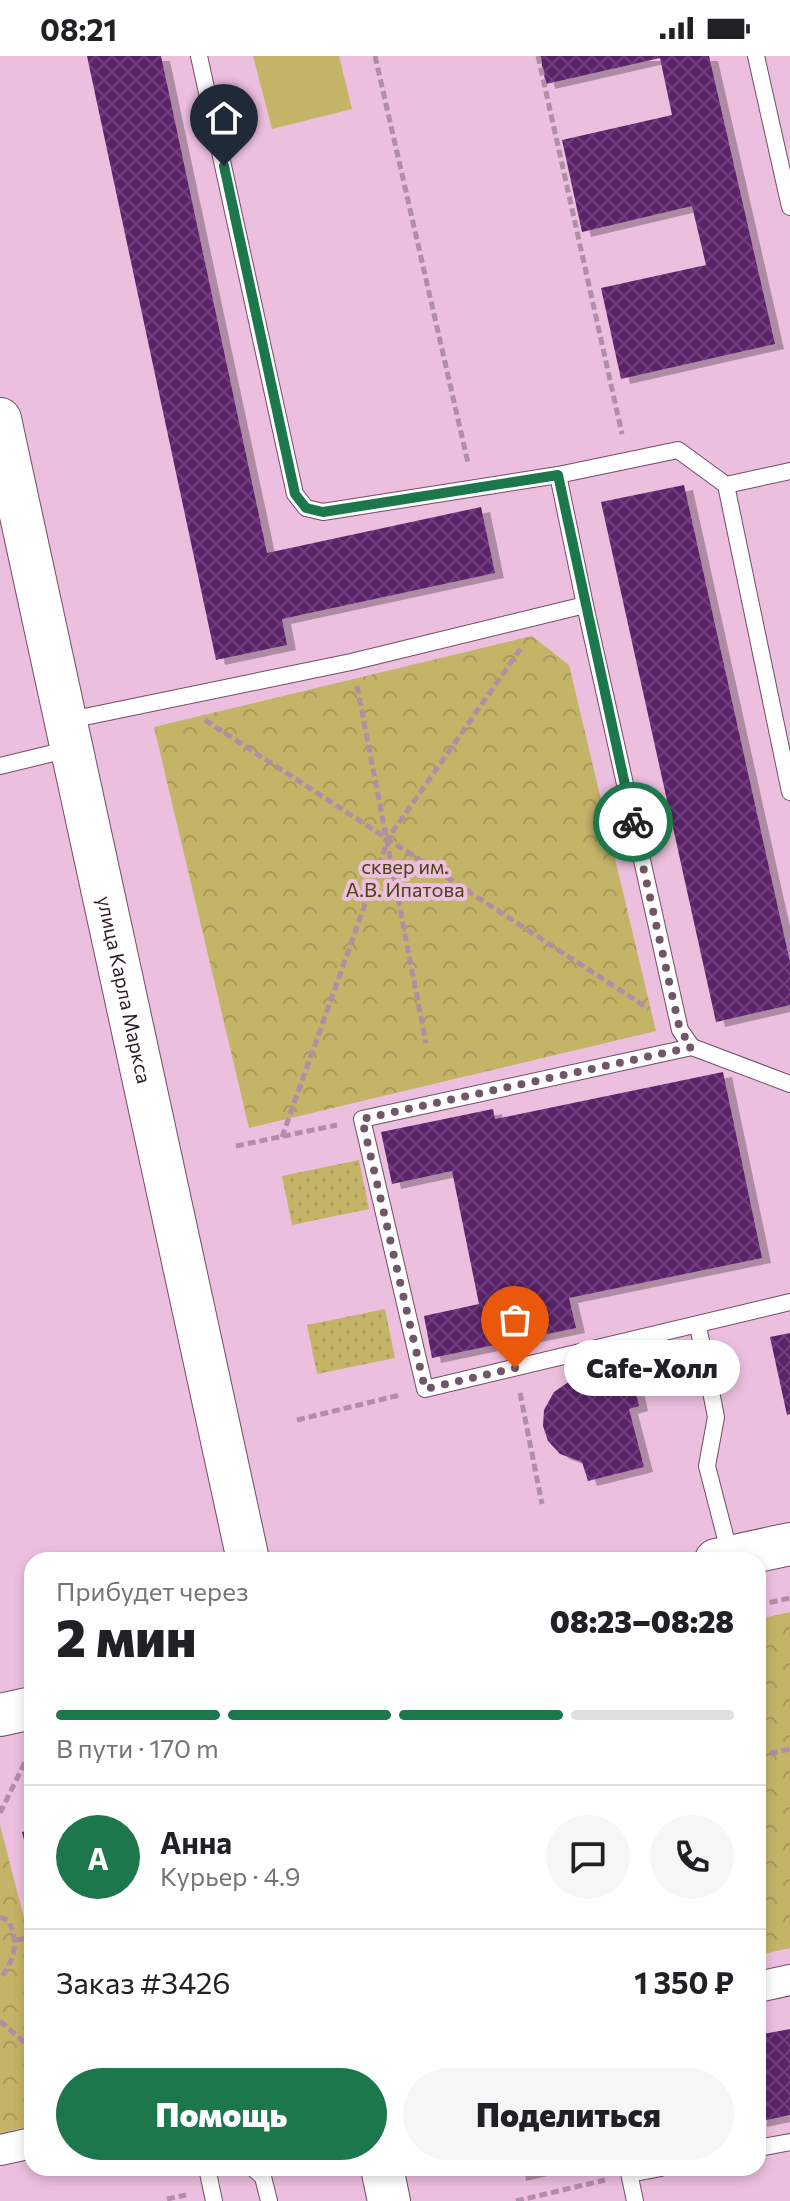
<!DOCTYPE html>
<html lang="ru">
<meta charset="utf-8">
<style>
body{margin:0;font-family:Commissioner,sans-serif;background:#f6f6f6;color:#202124;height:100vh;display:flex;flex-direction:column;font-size:30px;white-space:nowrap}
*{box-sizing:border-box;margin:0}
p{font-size:26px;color:#757577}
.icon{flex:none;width:44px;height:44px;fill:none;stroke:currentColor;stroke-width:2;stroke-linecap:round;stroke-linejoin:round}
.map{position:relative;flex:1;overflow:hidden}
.details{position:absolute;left:24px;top:1496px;width:742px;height:624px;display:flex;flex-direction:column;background:#fff;border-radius:24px;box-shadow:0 4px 12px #0003}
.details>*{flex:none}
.pin{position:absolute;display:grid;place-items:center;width:68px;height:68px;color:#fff;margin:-82px -34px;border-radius:50% 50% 50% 0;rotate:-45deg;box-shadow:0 0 8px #0007}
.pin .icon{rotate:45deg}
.courier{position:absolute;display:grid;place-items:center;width:80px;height:80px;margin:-40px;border:6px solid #1c774c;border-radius:50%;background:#fff;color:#222;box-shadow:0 2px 10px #0007}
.bubble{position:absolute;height:56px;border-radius:28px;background:#fff;box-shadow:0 4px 12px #0003;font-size:26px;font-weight:800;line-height:56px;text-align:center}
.headline em{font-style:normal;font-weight:800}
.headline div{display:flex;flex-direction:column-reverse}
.headline{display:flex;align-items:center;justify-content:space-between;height:136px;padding:0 32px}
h1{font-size:52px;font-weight:800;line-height:60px}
.bar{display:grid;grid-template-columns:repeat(4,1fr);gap:12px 8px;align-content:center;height:96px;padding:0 32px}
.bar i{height:10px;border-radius:6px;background:#e0e0e0}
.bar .on{background:#1c774c}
.bar p{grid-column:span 4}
.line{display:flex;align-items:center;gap:20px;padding:0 32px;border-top:2px solid #e0e0e0}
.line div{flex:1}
.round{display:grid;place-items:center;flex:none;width:84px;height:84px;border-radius:42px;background:#f6f6f6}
.primary-button{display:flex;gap:16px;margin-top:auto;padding:16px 32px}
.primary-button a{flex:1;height:92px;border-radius:48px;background:#1c774c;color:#fff;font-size:32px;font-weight:800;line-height:92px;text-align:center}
.primary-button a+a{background:#f6f6f6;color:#202124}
.status{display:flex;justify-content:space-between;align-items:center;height:56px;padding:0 40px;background:#fff;direction:ltr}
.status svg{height:22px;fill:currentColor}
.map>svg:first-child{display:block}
.grass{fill:url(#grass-dots)}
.park{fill:url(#park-crowns)}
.garden{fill:#c4b468}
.building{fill:url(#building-cross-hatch);filter:url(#shadow)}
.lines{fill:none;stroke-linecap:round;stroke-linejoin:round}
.lane-casing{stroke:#724c67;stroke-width:18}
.street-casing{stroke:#724c67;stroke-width:32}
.secondary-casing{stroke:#724c67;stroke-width:44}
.path{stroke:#b28da6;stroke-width:5;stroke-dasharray:8 4;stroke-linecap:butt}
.lane{stroke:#fff;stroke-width:16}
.street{stroke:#fff;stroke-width:30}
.secondary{stroke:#fff;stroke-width:42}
.done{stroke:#705668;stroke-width:8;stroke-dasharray:0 14.4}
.route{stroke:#1c774c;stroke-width:10}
.labels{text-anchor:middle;stroke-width:8;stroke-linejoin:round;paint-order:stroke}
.park-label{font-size:20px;fill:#4b4215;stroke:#ecbfde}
.street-label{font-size:20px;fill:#2e1d29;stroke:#ecbfde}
</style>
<div class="status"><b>08:21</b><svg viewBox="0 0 49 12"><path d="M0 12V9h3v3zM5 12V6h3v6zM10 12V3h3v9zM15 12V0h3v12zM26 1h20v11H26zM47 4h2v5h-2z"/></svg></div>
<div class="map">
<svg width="790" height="2145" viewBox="0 0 790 2145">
<defs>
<pattern id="grass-dots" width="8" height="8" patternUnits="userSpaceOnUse" patternTransform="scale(2)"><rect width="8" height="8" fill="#c4b468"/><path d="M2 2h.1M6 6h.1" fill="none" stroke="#a99a5a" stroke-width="1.8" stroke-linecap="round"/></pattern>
<pattern id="park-crowns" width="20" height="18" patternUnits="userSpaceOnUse" patternTransform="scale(2)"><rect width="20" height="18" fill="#c4b468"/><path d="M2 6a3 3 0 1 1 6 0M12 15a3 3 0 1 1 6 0" fill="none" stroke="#a99a5a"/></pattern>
<pattern id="building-cross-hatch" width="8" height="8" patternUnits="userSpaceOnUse" patternTransform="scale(2)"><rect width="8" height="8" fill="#5b236b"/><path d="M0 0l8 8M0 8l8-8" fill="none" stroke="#6f417c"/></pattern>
<filter id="shadow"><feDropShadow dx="9" dy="5" stdDeviation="0" flood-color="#0004"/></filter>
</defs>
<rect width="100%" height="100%" fill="#ecbfde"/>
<g class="grass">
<path d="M359 1104 369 1153 292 1169 282 1120Z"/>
<path d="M385 1253 395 1302 317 1318 307 1269Z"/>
</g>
<g class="park">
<path d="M532 580 569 609 656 975 249 1072 154 671Z"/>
<path d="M790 1556V1892L758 1899V1563Z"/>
<path d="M0 1769 32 1893V2070L0 2077Z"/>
</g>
<path class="garden" d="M253 0H339L352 53 272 73Z"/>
<g class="building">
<path d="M87 0H161L267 497 481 451 495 517 282 563 287 589 216 604Z"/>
<path d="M540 0H709L775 288 621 323 601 232 706 209 692 150 582 176 562 84 672 59 660 2 546 28Z"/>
<path d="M684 429 790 906V949L716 966 601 446Z"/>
<path d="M723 1016 762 1202 569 1242 576 1272 432 1302 424 1260 479 1248 452 1115 392 1128 381 1076 493 1053 495 1063Z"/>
<path d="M790 1277V1358L787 1359 770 1281Z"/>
<path d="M631 1313 639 1350 629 1353 644 1411 588 1425 582 1406 560 1398 548 1385 543 1370 544 1354 554 1336 567 1327Z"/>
<path d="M32 1774V1812H31L22 1776Z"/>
<path d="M790 1973V2059L758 2066V1979Z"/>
<path d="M516 2112H547V2113L517 2120Z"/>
</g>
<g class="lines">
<g class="lane-casing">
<g id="lane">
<path d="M199 0 295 438 306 452 323 456 558 419"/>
<path d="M756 0 790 151"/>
<path d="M726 429 790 736"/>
<path d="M585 549 558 419 678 394 726 429 790 415"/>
<path d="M65 665 351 606 585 549 680 974 692 991 790 1028"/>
<path d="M0 710 70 693"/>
<path d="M692 991 362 1063 425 1333 790 1246"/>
<path d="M698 1270 716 1361 707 1410 730 1499"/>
<path d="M758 2092 790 2086"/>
<path d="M207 2112 214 2145"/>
<path d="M253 2112 263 2121 269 2145"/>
<path d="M628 2112 635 2145"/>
<path d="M630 2118 661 2112"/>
</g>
</g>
<g class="street-casing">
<g id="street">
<path d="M758 1931 790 1924"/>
<path d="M0 2094 32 2087"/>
</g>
</g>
<g class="secondary-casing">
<g id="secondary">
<path id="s1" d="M0 363 248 1504"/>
<path d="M716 1504 790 1488"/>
<path d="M0 1659 32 1652"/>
<path d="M382 2112 389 2145"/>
</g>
</g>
<g class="path">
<path d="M375 0 468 407"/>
<path d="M538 0 622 378"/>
<path d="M357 630 426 987"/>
<path d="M205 664 649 953"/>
<path d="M282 1081 389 781 521 592"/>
<path d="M236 1090 337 1069"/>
<path d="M520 1337 542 1448"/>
<path d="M297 1364 400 1339"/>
<path d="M758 1549 790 1542"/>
<path d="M758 1700 790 1693"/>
<path d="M0 1757 29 1698"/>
<path d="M0 1861 9 1865C19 1889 15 1902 0 1923"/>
<path d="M17 1884 32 1881"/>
<path d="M0 1965 32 1993"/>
<path d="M289 2116 308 2112"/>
<path d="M167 2143 186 2139"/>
<path d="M516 2145 605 2124"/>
</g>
<use href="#lane" class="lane"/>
<use href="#street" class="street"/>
<use href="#secondary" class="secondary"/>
</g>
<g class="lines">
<path class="done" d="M515 1312 425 1333 362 1063 692 991 680 974 633 766"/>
<path class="route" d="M224 110 295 438 306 452 323 456 558 419 633 766"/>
</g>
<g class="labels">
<g class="park-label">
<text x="405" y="818">сквер им.<tspan x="405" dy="23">А.В. Ипатова</tspan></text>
</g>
<g class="street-label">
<text dy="7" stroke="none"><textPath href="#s1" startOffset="584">улица Карла Маркса</textPath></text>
</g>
</g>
</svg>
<div class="pin" style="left:515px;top:1312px;background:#ea580c"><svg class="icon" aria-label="bag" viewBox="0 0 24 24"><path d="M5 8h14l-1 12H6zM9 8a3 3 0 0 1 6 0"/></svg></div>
<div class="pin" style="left:224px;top:110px;background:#1f2937"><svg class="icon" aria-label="home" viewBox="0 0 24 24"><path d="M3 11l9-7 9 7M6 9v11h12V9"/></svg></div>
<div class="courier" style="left:633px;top:766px"><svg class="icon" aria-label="bike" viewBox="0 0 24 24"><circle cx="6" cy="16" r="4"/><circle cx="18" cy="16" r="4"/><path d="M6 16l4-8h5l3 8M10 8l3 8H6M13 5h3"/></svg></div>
<div class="bubble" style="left:564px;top:1284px;width:176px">Cafe-Холл</div>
<section class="details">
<div class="headline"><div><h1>2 мин</h1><p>Прибудет через</p></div><em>08:23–08:28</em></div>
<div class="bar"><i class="on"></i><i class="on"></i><i class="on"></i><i></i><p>В пути · 170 m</p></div>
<div class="line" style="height:144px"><b class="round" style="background:#1c774c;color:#fff">А</b><div><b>Анна</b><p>Курьер · 4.9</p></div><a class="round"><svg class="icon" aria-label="chat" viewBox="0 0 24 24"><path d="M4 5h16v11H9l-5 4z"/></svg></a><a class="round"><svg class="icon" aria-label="phone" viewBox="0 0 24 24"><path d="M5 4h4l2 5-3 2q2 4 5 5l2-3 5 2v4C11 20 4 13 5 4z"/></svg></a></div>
<div class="line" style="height:104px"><div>Заказ #3426</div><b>1 350 ₽</b></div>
<div class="primary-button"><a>Помощь</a><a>Поделиться</a></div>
</section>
</div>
